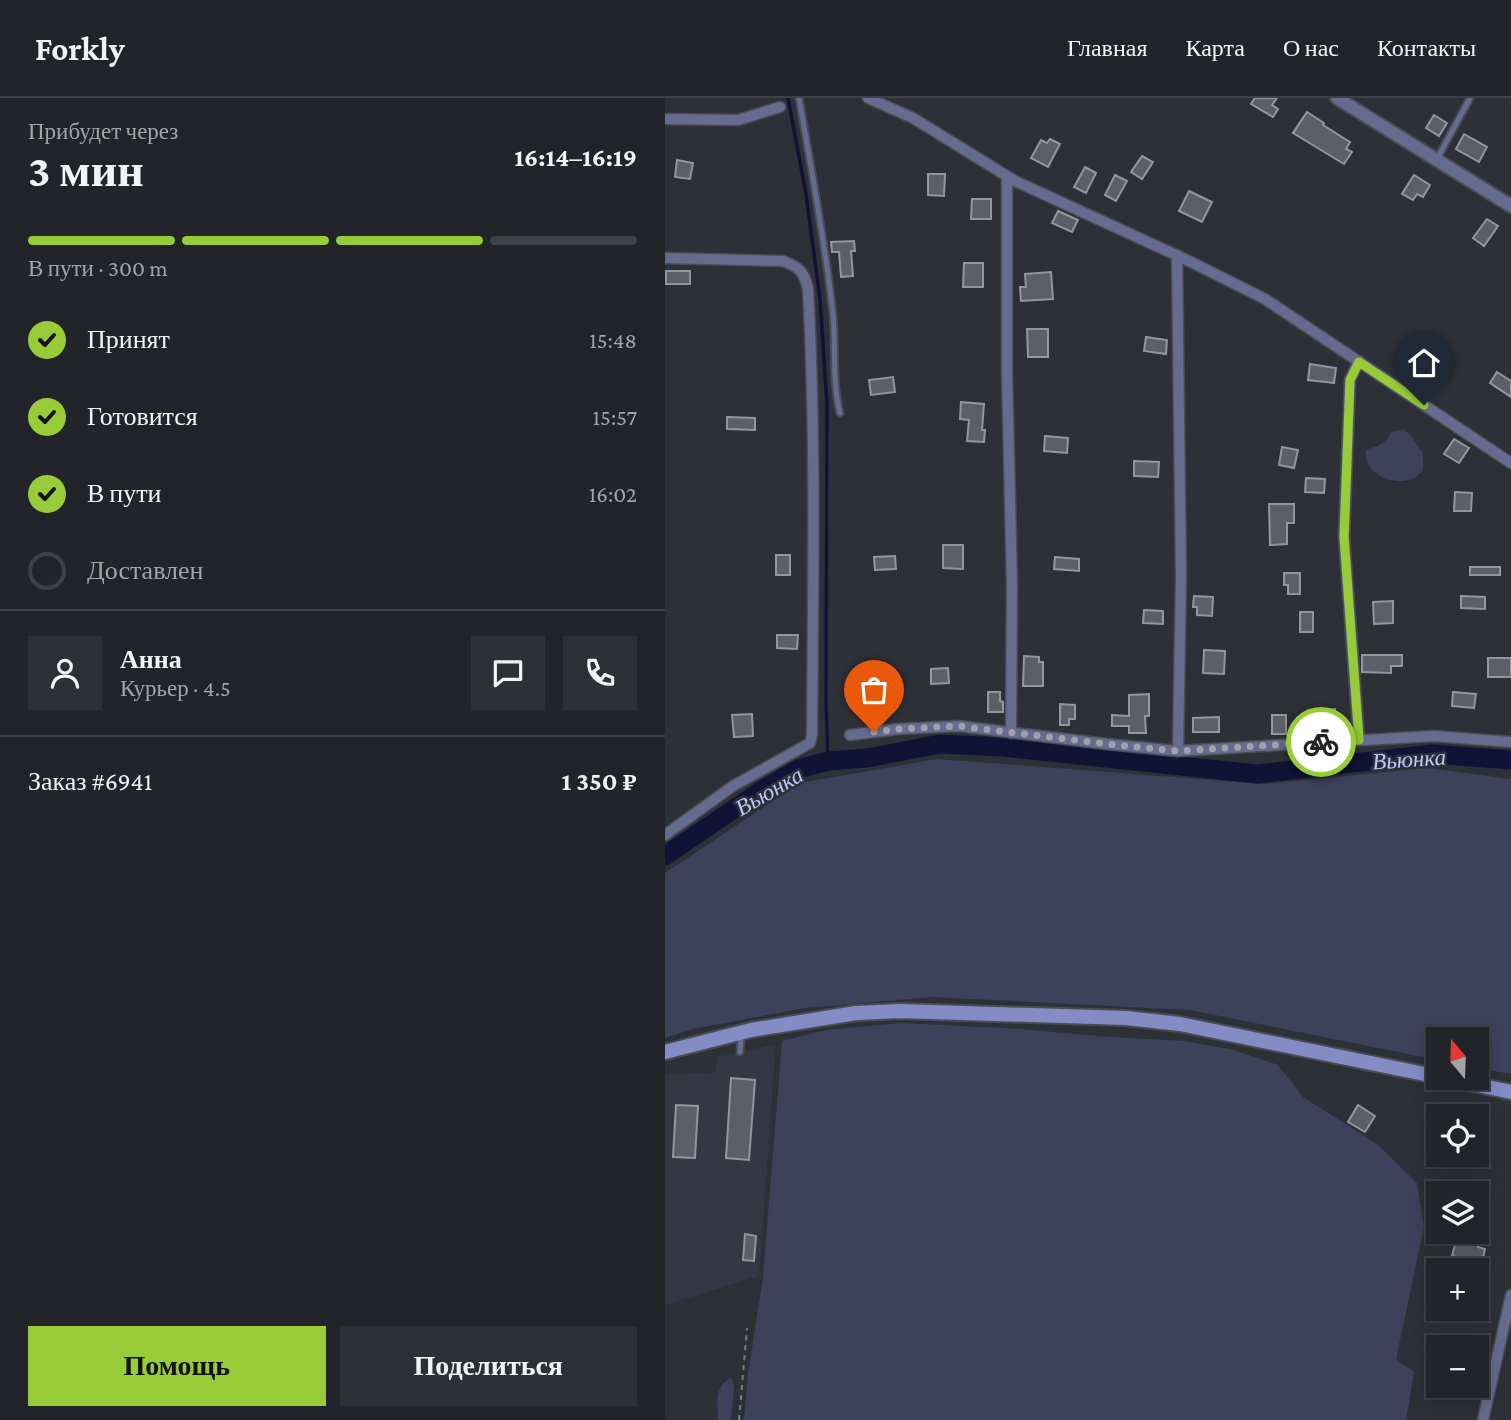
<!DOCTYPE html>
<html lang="ru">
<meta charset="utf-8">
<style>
body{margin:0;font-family:"Crimson Pro",serif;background:#2e3036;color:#f1f3f6;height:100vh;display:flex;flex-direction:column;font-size:26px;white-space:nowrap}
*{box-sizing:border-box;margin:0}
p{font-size:23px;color:#a2a4a8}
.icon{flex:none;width:38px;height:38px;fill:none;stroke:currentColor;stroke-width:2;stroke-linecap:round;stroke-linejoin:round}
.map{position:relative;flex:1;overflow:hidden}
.drawer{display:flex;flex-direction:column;background:#22242a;width:665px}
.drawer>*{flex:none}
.needle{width:46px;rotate:341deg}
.tools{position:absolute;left:761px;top:929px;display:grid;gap:14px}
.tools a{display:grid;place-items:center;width:63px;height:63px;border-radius:0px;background:#22242a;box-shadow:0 4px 18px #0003,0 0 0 2px #3f4147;font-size:35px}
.pin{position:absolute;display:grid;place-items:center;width:60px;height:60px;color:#fff;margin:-72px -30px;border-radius:50% 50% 50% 0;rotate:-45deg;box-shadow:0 0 7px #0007}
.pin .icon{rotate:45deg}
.courier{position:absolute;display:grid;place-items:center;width:70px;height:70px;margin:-35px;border:5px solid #97cc38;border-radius:50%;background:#fff;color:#222;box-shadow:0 2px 9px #0007}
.overview em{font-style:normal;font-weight:700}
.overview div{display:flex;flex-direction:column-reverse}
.overview{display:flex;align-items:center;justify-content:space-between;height:119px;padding:0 28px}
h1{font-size:46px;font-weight:700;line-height:52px}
.bar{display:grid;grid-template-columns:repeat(4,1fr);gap:10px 7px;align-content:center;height:84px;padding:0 28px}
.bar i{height:9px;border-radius:5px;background:#3f4147}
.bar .active{background:#97cc38}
.bar p{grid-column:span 4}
.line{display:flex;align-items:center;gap:18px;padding:0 28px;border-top:2px solid #3f4147}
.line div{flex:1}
.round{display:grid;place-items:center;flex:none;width:74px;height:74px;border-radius:0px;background:#2e3036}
ol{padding:0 28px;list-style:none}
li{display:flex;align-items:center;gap:21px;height:77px}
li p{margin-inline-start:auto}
li .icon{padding:7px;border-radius:50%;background:#97cc38;color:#111;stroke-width:4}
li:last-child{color:#a2a4a8}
li i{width:38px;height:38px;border:4px solid #3f4147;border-radius:50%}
.action{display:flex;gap:14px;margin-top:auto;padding:14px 28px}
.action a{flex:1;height:80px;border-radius:0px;background:#97cc38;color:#111;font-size:28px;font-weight:700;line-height:80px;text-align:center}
.action a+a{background:#2e3036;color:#f1f3f6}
header{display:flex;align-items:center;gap:42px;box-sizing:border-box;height:98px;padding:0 35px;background:#22242a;border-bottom:2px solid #3f4147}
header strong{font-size:33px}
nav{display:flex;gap:38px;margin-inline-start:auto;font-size:24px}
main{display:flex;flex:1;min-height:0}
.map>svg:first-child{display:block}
.built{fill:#353745}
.green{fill:#3d415a}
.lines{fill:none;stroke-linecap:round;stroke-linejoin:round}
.stream{stroke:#111235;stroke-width:3.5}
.river{stroke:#111235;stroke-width:19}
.building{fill:#5d5f68;stroke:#93959f;stroke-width:2}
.service-casing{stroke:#4a4c54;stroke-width:9}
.minor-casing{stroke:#4a4c54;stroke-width:13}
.tertiary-casing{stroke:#4a4c54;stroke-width:16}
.secondary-casing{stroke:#4a4c54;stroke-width:18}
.path{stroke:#797b81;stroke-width:2;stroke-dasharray:5 5;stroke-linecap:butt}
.service{stroke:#666b90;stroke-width:5}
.minor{stroke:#666b90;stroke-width:10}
.tertiary{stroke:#666b90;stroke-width:12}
.secondary{stroke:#848cc6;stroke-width:14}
.done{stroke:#a0a2a8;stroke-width:7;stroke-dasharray:0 12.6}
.route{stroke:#97cc38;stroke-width:9}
.labels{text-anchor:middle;stroke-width:5;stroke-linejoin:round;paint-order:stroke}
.water-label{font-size:23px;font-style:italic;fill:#bdc6fe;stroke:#2e3038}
</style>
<header>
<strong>Forkly</strong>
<nav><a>Главная</a><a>Карта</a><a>О нас</a><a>Контакты</a></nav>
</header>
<main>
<section class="drawer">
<div class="overview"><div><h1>3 мин</h1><p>Прибудет через</p></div><em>16:14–16:19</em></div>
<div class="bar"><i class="active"></i><i class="active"></i><i class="active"></i><i></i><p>В пути · 300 m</p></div>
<ol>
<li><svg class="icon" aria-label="check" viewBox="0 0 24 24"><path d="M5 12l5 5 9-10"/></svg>Принят<p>15:48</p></li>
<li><svg class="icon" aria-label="check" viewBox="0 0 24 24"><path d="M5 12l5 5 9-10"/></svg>Готовится<p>15:57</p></li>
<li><svg class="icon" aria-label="check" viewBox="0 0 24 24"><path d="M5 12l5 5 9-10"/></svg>В пути<p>16:02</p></li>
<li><i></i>Доставлен</li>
</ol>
<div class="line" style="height:126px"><a class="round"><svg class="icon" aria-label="person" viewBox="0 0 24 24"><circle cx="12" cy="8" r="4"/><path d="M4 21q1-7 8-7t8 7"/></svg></a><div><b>Анна</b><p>Курьер · 4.5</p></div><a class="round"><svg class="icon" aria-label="chat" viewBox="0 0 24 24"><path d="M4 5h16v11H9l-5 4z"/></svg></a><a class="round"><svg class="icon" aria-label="phone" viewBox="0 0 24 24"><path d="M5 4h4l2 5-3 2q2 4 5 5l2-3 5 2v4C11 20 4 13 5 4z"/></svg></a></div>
<div class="line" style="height:91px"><div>Заказ #6941</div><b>1 350 ₽</b></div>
<div class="action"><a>Помощь</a><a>Поделиться</a></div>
</section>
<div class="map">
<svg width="846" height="1322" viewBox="0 0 846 1322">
<rect width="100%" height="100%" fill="#2e3038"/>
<path class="built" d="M111 946 94 1178 0 1207V977L50 975 52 959Z"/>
<g class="green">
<path d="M738 331 746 338 758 355V372C756 374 752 379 749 380 729 390 697 375 701 352 714 347 719 348 726 334Z"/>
<path d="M272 661 599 686 762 670 846 681V976L812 970V942H774L773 962 525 912 267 899 140 910 28 931 0 940V775L135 685Z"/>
<path d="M236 925 356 931 443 939 519 943 565 951 613 967 638 999 712 1046 752 1085 759 1129 731 1261 749 1274 741 1322H79L83 1276 98 1179 117 943 161 932Z"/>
<path d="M66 1280 69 1288 66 1322H49L53 1321C53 1304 49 1288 66 1280Z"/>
</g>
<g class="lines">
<path class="stream" d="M123 0 141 96 155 201 162 306 161 602 163 663"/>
<path class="river" d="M0 758 94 694 133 671 163 663 202 660 275 646 337 649 592 676 767 656 846 662"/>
</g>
<g class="building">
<path d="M590 0H612L607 7 613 11 608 19 586 6Z"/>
<path d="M642 14 659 25 658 27 685 44 681 51 687 54 679 66 628 35Z"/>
<path d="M769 17 782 25 774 38 761 30Z"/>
<path d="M799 36 822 49 814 64 791 51Z"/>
<path d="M385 41 395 46 383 69 366 60 376 42 382 45Z"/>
<path d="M477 58 488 64 477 81 466 74Z"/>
<path d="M12 62 28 65 25 81 10 79Z"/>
<path d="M420 69 431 75 421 95 409 89Z"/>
<path d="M263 76H280L279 98 263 97Z"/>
<path d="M450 77 462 83 451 103 440 97Z"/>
<path d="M749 77 765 87 758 99 752 96 748 102 737 96Z"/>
<path d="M524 93 547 104 537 124 514 113Z"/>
<path d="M307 101H326V121H306Z"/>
<path d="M393 113 413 122 407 134 387 125Z"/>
<path d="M822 121 833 128 819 148 808 140Z"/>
<path d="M189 143 190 153H186L188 178 176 179 174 154H167L166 144Z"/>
<path d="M299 165H318V189H298Z"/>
<rect x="1" y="173" width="24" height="13"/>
<path d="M386 174 388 201 356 203 355 189H361L360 176Z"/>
<path d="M362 231H383V259H363Z"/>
<path d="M481 239 502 242 501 256 479 253Z"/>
<path d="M645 266 671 270 669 285 643 282Z"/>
<path d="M832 274 846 283V299L825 285Z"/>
<path d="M228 279 230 294 206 297 204 282Z"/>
<path d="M296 304 319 306 317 332H320L319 344 302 343 304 322 295 321Z"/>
<path d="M62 319 90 320V332L62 331Z"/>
<path d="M380 338 403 340 402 355 379 353Z"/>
<path d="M789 341 804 350 794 365 779 356Z"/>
<path d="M617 349 633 352 629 370 614 367Z"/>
<path d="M469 363 494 364 493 379 469 378Z"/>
<path d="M641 380 660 381 659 395 640 394Z"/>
<path d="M790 394 807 395 806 413H789Z"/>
<path d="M604 406H629V425H622V446L605 447Z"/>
<path d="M278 447H298V471L278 470Z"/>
<rect x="111" y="457" width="14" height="20"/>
<path d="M230 458 231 471 210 472 209 459Z"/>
<path d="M390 459 414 461V473L389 471Z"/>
<rect x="805" y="469" width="30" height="8"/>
<path d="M619 475H635V496H623V487H619Z"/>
<path d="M529 498 548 499 547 518 532 517V509H528Z"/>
<path d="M796 498 820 499V511L796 510Z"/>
<path d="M728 503V525L709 526 708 504Z"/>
<path d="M479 512 498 513V526L478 525Z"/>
<rect x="635" y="514" width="13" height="20"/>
<path d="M112 537H133L132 551 112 550Z"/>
<path d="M539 552 560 553 559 576 538 575Z"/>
<path d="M697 557H737V568H726V575L697 574Z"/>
<path d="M359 558 374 559V564H378V588H358Z"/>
<rect x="823" y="560" width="23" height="19"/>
<path d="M283 570 284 585 266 586V571Z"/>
<path d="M219 586 221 607 200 609 198 588Z"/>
<path d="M323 594H335V603L338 604V614H323Z"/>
<path d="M788 594 811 596 809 610 787 608Z"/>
<path d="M484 596V618H480L481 635H464V628H447V617L464 618V597Z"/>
<path d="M395 606 410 607V621H404V627H395Z"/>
<path d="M670 611 671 632 655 633 654 612Z"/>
<path d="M87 616 88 638 69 639 67 617Z"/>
<rect x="607" y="617" width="14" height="19"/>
<path d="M554 619V634H528V620Z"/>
<path d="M66 980 90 982 84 1062 61 1060Z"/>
<path d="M11 1007 33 1008 30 1060 8 1059Z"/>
<path d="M693 1007 710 1018 700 1034 683 1024Z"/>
<path d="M80 1136 91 1138 89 1163 78 1162Z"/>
<path d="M796 1138 815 1142 813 1149 820 1151 817 1165 787 1158 790 1147H793Z"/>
</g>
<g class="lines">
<g class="service-casing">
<g id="service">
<path d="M134 0C146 69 159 138 167 208 172 243 166 280 175 315"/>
<path d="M772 61 805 0"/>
<path d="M75 954 76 937"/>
</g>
</g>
<g class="minor-casing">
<g id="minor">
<path d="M203 0 248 20 350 83 524 163 600 201 846 365"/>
<path d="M0 21 73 22 115 9"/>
<path d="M342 78V275L347 487 346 635"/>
<path d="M512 157 516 478 513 653"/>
<path d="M0 160 118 163C134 169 139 173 143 191 151 339 148 488 147 637L145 645 68 688 0 737"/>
<path d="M185 637 233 631 294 628 442 646 513 653 769 638 846 644"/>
<path d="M694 642 679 439 685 282 694 263"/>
<path d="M818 1322 846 1197"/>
</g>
</g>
<g class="tertiary-casing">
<path id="tertiary" d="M672 0 846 108"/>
</g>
<g class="secondary-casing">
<g id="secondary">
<path d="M0 954 86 932 191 915 235 913 461 920 515 926 774 979"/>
<path d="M778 980 846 994"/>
</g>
</g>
<path class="path" d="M74 1322 82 1230"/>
<use href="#service" class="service"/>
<use href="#minor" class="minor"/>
<use href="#tertiary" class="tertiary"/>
<use href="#secondary" class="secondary"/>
</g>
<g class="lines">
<path class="done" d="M209 634 233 631 294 628 442 646 513 653 656 644"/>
<path class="route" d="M656 644 694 642 679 439 685 282 694 264 759 307"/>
</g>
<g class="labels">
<g class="water-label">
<text transform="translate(744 661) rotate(-4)" y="8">Вьюнка</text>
<text transform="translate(104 693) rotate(-30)" y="8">Вьюнка</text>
</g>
</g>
</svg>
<div class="tools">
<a><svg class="needle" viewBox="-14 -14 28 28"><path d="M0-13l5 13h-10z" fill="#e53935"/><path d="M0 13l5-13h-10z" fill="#a2a4a8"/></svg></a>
<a><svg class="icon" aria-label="locate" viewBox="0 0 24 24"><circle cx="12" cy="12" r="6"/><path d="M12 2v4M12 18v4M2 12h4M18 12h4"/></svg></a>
<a><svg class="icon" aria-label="layers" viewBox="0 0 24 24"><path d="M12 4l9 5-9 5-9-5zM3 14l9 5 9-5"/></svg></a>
<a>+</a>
<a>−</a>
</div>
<div class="pin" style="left:209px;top:634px;background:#ea580c"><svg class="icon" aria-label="bag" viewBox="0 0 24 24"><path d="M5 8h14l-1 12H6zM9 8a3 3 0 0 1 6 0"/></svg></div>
<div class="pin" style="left:759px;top:307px;background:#1f2937"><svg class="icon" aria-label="home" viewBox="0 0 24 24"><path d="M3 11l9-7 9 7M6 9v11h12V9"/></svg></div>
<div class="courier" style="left:656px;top:644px"><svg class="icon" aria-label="bike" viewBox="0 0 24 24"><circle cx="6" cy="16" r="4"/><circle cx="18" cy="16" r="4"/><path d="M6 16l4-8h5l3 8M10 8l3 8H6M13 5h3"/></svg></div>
</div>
</main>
